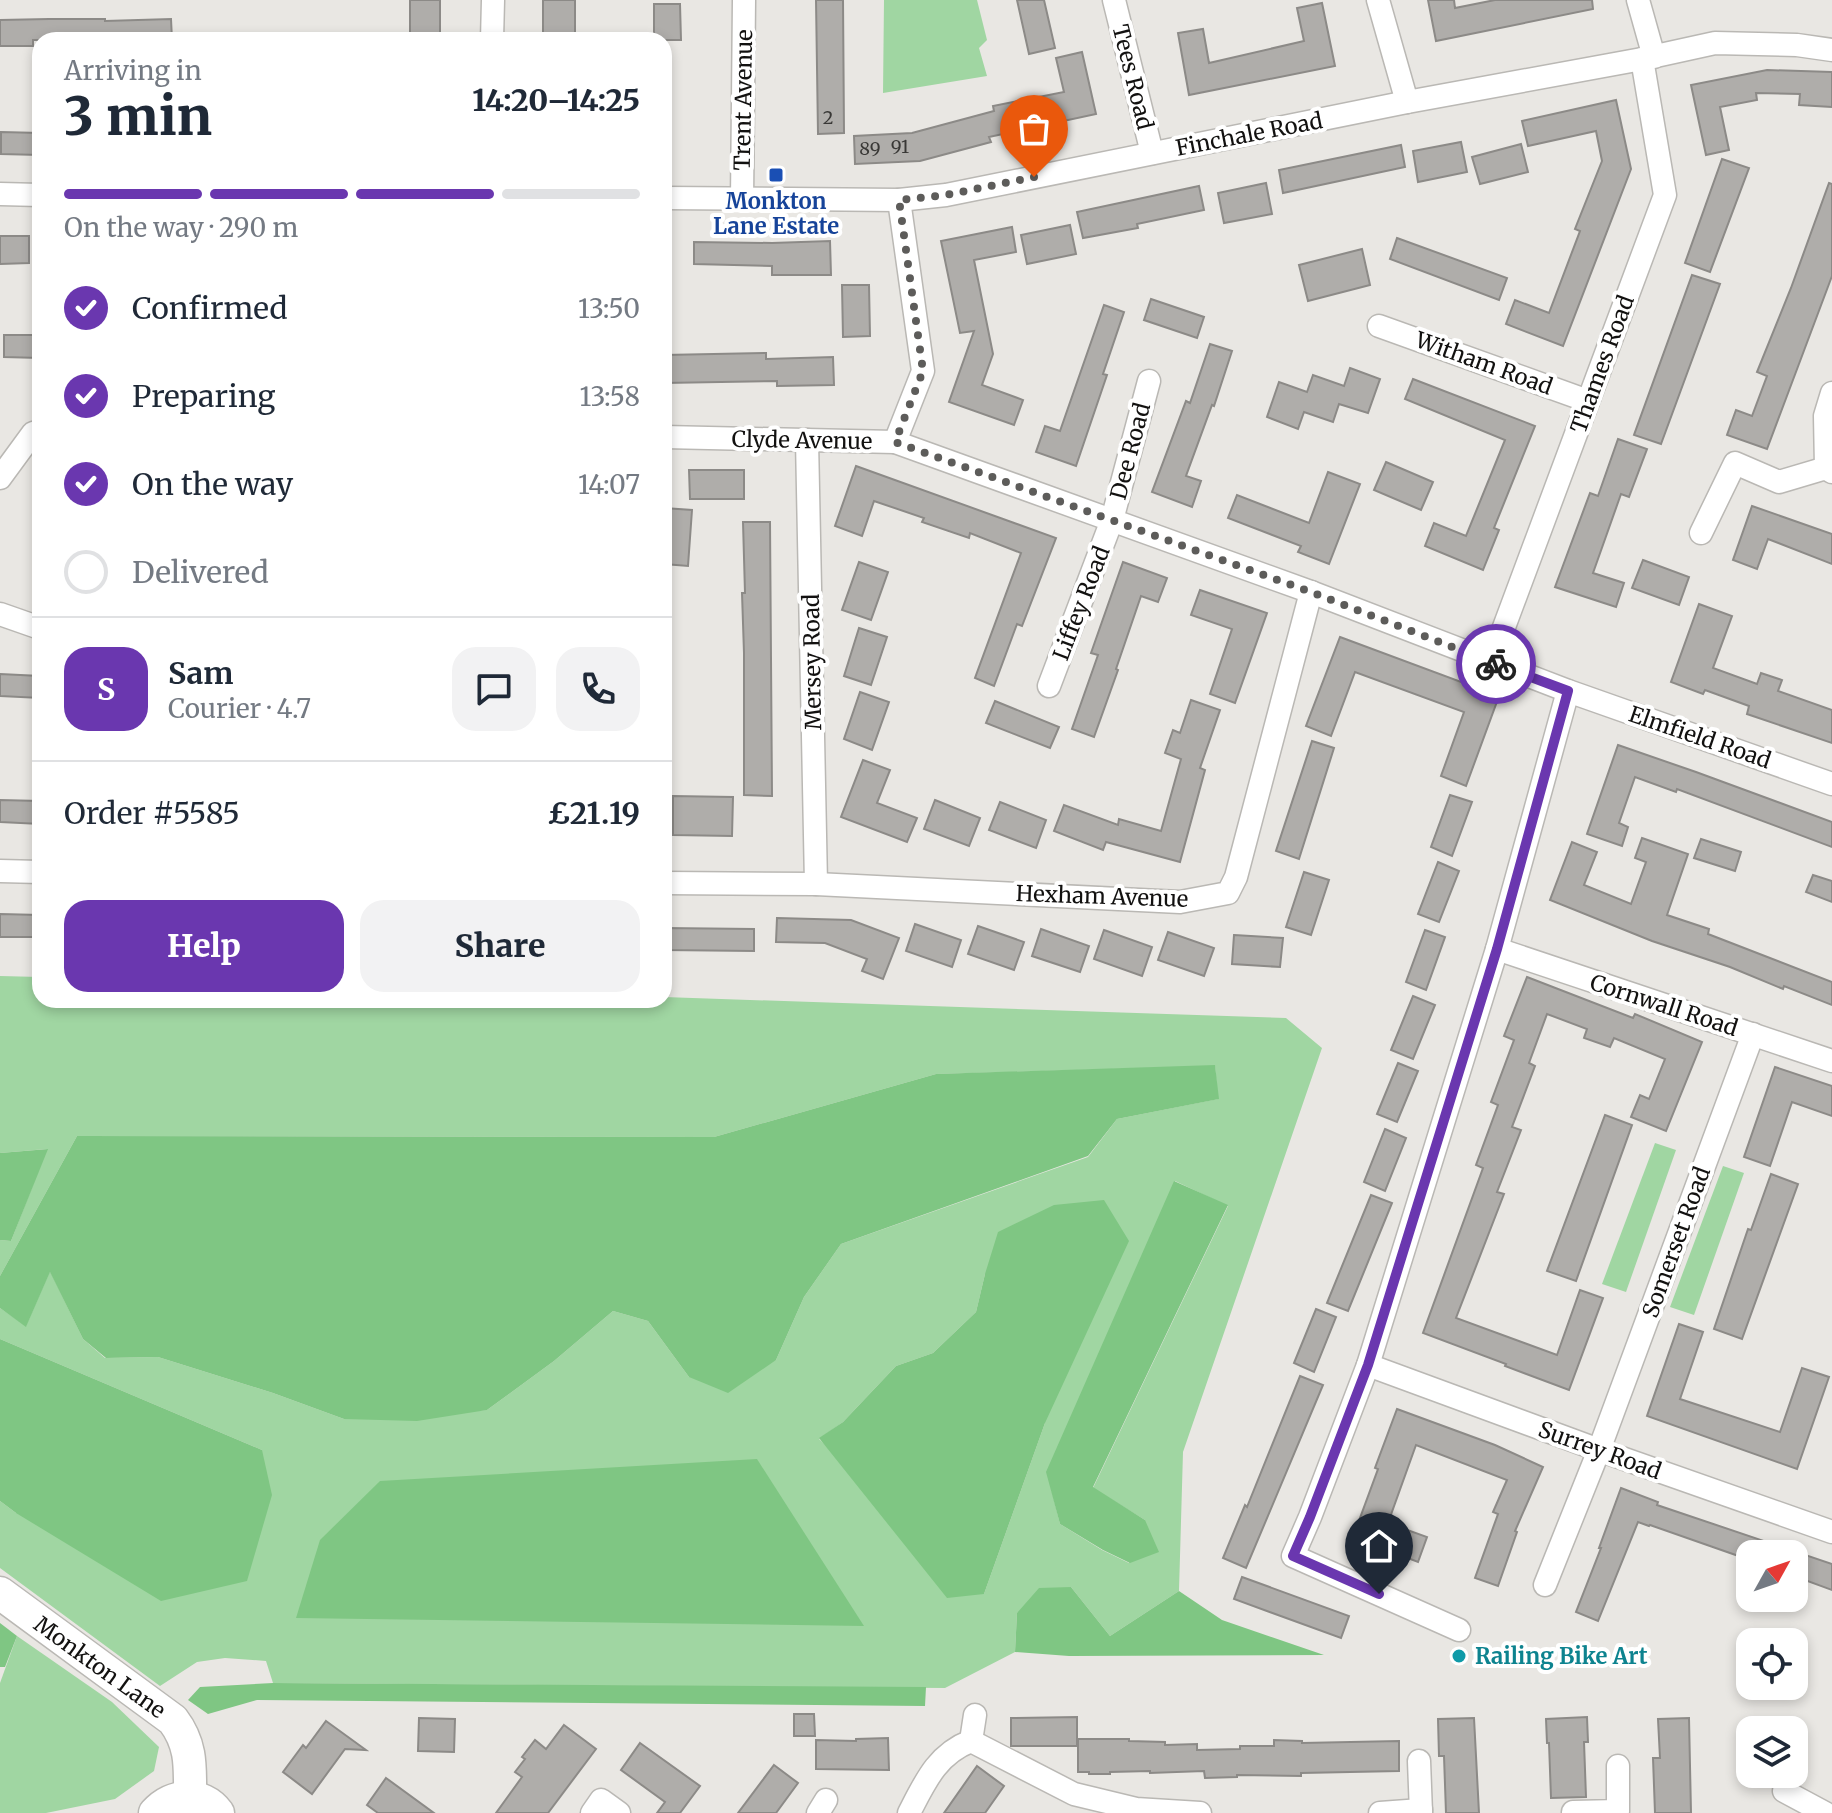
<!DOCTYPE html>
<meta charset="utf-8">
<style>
body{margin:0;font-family:Merriweather,serif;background:#f2f2f3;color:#1f2937;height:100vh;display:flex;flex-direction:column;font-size:30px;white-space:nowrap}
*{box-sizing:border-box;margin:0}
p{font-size:26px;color:#747a83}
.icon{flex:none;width:44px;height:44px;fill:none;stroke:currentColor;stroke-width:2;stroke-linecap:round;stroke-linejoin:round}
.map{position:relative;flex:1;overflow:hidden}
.sheet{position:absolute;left:32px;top:32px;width:640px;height:976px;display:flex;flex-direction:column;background:#fff;border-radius:24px;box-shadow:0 4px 12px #0003}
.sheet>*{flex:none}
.needle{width:52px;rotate:50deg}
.tools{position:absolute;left:1736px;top:1540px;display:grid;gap:16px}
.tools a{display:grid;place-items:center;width:72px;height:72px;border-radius:16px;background:#fff;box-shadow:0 4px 12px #0003;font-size:40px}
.pin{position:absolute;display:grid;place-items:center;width:68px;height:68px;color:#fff;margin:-82px -34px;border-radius:50% 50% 50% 0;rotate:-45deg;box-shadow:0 0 8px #0007}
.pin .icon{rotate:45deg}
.courier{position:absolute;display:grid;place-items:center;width:80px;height:80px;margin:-40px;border:6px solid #6a37af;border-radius:50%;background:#fff;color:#222;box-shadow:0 2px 10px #0007}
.overview em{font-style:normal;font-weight:800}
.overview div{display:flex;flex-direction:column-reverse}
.overview{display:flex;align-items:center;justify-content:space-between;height:136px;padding:0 32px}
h1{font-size:52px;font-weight:800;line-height:60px}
.bar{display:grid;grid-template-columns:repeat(4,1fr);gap:12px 8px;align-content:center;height:96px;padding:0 32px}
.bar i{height:10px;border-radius:6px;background:#e0e1e3}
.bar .on{background:#6a37af}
.bar p{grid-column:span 4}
.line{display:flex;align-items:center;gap:20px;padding:0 32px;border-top:2px solid #e0e1e3}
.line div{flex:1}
.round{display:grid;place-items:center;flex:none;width:84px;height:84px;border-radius:24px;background:#f2f2f3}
ol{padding:0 32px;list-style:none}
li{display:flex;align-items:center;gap:24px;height:88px}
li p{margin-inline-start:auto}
li .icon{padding:8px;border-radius:50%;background:#6a37af;color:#fff;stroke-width:4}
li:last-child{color:#747a83}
li i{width:44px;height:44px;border:4px solid #e0e1e3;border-radius:50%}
.button{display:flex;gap:16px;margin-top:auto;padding:16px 32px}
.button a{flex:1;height:92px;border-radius:24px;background:#6a37af;color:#fff;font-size:32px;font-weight:800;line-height:92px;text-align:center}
.button a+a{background:#f2f2f3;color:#1f2937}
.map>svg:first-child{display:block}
.green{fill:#a0d6a2;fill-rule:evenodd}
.forest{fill:#7fc683}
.building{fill:#afadaa;stroke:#8c8a87;stroke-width:2}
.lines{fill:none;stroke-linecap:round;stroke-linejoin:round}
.street-casing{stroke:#bab8b4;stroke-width:25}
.secondary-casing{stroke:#bab8b4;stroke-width:35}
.street{stroke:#fff;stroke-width:22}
.secondary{stroke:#fff;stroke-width:32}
.done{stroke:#5d5c5a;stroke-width:8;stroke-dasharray:0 14.4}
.route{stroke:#6a37af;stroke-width:10}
.transit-dot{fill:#1a4fb4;stroke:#fff;stroke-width:3}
.culture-dot{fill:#0f9aa8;stroke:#fff;stroke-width:3}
.labels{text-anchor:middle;stroke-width:8;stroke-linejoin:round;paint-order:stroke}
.number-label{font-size:18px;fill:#393836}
.street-label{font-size:22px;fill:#121110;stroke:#fff}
.transit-label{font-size:22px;font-weight:bold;fill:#164399;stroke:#fff}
.culture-label{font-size:22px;font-weight:bold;fill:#0d838f;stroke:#fff;text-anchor:start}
</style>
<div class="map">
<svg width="1832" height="1813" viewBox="0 0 1832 1813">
<rect width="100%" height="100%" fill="#e9e7e3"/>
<g class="green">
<path d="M884 0H977L987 40 979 48 987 76 883 93Z"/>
<path d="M0 976 40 977V1000H664V997L1286 1018 1322 1048 1183 1452 1179 1591 1110 1636 1071 1587 1017 1613 1015 1652 945 1688 273 1683 266 1661 225 1658 197 1662 160 1686 0 1568V1501L16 1513 262 1450 0 1339V1308L26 1326 50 1271 83 1339 105 1358 158 1357 273 1393 344 1419 487 1410 554 1361 613 1311 648 1321 689 1377 776 1360 804 1297 841 1244 1088 1157 1117 1119 1218 1099 1215 1066 936 1074 714 1137 77 1136 0 1276V1240L11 1241 47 1149 0 1153ZM1175 1181 1228 1206 1093 1488 1145 1520 1129 1563 1102 1550 1060 1524 1047 1472ZM985 1274 1045 1423 984 1594 819 1439 843 1422 896 1366 933 1353 976 1312Z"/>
<path d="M1655 1143 1676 1150 1626 1292 1602 1284Z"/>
<path d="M1723 1166 1744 1173 1694 1315 1670 1307Z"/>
<path d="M17 1636 112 1702 159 1747 154 1771 115 1799 46 1813H0V1683Z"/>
</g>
<g class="forest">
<path d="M1215 1065 1219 1099 1117 1119 1088 1156 841 1244 804 1297 776 1360 728 1393 689 1377 648 1321 613 1311 554 1361 487 1410 417 1421 344 1419 273 1393 158 1357 106 1358 83 1339 50 1272 26 1327 0 1308V1276L77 1136 714 1137 936 1074Z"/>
<path d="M48 1149 11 1241 0 1240V1153Z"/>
<path d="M1174 1181 1228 1205 1093 1487 1145 1520 1159 1552 1130 1563 1103 1550 1060 1524 1046 1472Z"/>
<path d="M1104 1200 1129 1241 1045 1423 984 1594 947 1598 819 1438 843 1422 896 1366 933 1353 976 1312 985 1274 998 1232 1054 1205Z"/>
<path d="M0 1339 262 1450 272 1495 247 1581 161 1601 16 1513 0 1501Z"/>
<path d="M757 1459 864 1626 296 1618 320 1540 380 1481Z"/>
<path d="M1071 1587 1110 1636 1179 1591 1222 1620 1324 1655 1069 1656 1015 1652 1017 1613 1039 1588Z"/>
<path d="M0 1623 17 1636 5 1667H0Z"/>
<path d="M273 1683 926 1687 925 1706 257 1700 208 1714 188 1700 200 1687Z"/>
</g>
<g class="building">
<rect x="410" y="0" width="30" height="40"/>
<rect x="543" y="0" width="32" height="40"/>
<path d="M816 0H843L844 133 818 134Z"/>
<path d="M1017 0H1044L1055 48 1029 54Z"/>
<path d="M1428 0H1454L1455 8 1495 0H1592L1593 9 1436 41Z"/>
<path d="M1322 3 1335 66 1189 95 1178 33 1203 29 1209 63 1304 41 1297 8Z"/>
<path d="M654 4H680L681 40H654Z"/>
<path d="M49 19H105V21L171 19 172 40H33V46H0V20Z"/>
<path d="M1082 52 1096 114 989 137 991 142 920 161 855 164 854 136 912 133 994 111 993 106 1064 92 1056 58Z"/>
<path d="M1767 70 1832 72V107L1799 105 1800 94 1756 93 1757 100 1720 107 1729 150 1706 155 1691 85Z"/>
<path d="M1616 100 1631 169 1563 346 1506 324 1515 300 1549 313 1580 231 1575 229 1602 161 1596 131 1528 146 1522 121Z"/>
<path d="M1 132 40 133V155L1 154Z"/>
<path d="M1461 142 1467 172 1418 182 1413 151Z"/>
<path d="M1521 144 1528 172 1480 184 1472 157Z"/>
<path d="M1401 145 1405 167 1283 193 1279 170Z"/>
<path d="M1722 159 1749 168 1710 272 1685 263Z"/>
<path d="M1266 183 1272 214 1224 223 1218 193Z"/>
<path d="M1829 183 1832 184V276L1767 449 1727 435 1736 410 1752 416 1767 376 1757 372 1791 288Z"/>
<path d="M1199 186 1204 210 1137 224 1138 228 1083 238 1077 212Z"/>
<path d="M1070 225 1076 254 1027 264 1021 235Z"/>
<path d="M1012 227 1016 252 974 260 993 354 982 385 1023 400 1014 425 949 402 974 331 960 333 941 241Z"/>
<path d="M0 236H29V263L0 264Z"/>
<path d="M1397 238 1507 278 1499 300 1390 259Z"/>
<path d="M830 241 831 275H772V266L694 264V242L772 243Z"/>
<path d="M1362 249 1370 285 1308 301 1299 265Z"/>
<path d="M1692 275 1720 284 1661 444 1634 435Z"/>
<path d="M842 285H869L870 336 843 337Z"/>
<path d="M1151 299 1204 317 1197 338 1144 320Z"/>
<path d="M1104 305 1124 312 1103 374 1107 375 1076 466 1036 452 1045 426 1060 431Z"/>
<path d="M4 335H40V358L4 357Z"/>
<path d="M1210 344 1232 351 1214 406 1212 405 1186 476 1201 481 1192 507 1152 492 1186 401 1190 403Z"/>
<path d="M766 353V359L833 357 834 385 777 386V381L664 383V355Z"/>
<path d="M1350 368 1380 379 1368 413 1339 404 1333 422 1304 412 1298 429 1267 417 1279 382 1307 392 1313 375 1344 386Z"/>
<path d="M1413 379 1535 426 1494 528 1499 530 1483 570 1425 546 1434 523 1466 536 1505 440 1405 399Z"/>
<path d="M1618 439 1647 449 1629 497 1621 494 1593 573 1624 583 1616 607 1555 587 1590 493 1598 496Z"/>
<path d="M1386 462 1433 482 1421 510 1374 490Z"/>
<path d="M856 466 1056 538 1022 626 1017 624 994 686 975 678 1021 553 970 533 969 538 922 522 924 518 874 501 862 536 835 526Z"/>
<path d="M689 470H744V499H690Z"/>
<path d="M1328 472 1360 484 1329 564 1298 552 1301 546 1228 518 1237 495 1309 523Z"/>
<path d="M1752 506 1832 534V564L1768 539 1757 569 1733 560Z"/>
<path d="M664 508 692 510 688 566 664 564Z"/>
<path d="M743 522H770L772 796 744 795V653L742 593H745Z"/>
<path d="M1643 560 1689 577 1679 605 1632 588Z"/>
<path d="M859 562 888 572 871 620 842 610Z"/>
<path d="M1123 562 1167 578 1158 602 1141 596 1116 669 1118 670 1094 737 1072 729 1098 655 1091 653Z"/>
<path d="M1200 590 1267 613 1235 703 1210 694 1232 629 1191 615Z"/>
<path d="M1699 604 1732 616 1713 668 1757 684 1761 673 1782 680 1778 691 1832 710V743L1747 714 1749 706 1705 690 1703 694 1671 682Z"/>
<path d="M859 628 887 637 871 685 844 676Z"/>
<path d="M1340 637 1499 696 1466 786 1441 776 1464 712 1355 672 1331 736 1306 726Z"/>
<path d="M0 674 40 676V698L0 696Z"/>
<path d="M860 692 889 702 872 750 844 739Z"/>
<path d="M1191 700 1220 710 1200 768 1205 770 1180 862 1106 842 1103 850 1054 831 1064 805 1118 825 1119 819 1161 831 1181 759 1165 753 1173 730 1180 733Z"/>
<path d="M995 701 1059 727 1050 748 986 723Z"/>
<path d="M1312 741 1334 748 1299 859 1276 851Z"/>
<path d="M1618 745 1696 772 1832 822V847L1677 789 1676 792 1635 777 1619 823 1628 827 1622 846 1587 834Z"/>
<path d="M863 760 890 770 877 803 917 818 907 842 841 817Z"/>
<path d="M1450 795 1472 802 1452 856 1431 847Z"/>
<path d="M673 796 733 797 732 836 673 835Z"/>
<path d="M0 800 40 801V824L0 822Z"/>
<path d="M935 800 980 818 969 846 924 829Z"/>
<path d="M1000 802 1046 820 1036 848 989 830Z"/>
<path d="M1642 838 1688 854 1667 915 1709 929 1708 934 1832 982V1005L1784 986 1783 989 1730 967 1652 941 1550 900 1572 842 1597 852 1584 885 1631 904 1646 862 1635 858Z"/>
<path d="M1701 839 1741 852 1735 871 1694 858Z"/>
<path d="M1438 862 1459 871 1439 922 1418 914Z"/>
<path d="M1304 872 1329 880 1311 935 1286 927Z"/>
<path d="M1813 875 1832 881V902L1806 892Z"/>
<path d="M0 914 40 915V937H0Z"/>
<path d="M777 918 851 920 899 938 883 979 862 971 867 959 825 943 776 942Z"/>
<path d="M915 924 961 940 952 967 906 951Z"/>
<path d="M978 926 1024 942 1014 970 968 954Z"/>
<path d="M664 928 754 929V951L664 950Z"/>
<path d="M1041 929 1089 946 1080 972 1032 956Z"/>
<path d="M1104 930 1152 947 1142 976 1094 959Z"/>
<path d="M1425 930 1445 937 1426 990 1406 982Z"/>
<path d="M1168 932 1214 948 1204 976 1158 960Z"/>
<path d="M1234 935 1283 938 1280 967 1232 964Z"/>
<path d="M1527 977 1633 1018 1635 1014 1702 1042 1666 1131 1631 1117 1640 1095 1649 1099 1665 1059 1614 1038 1610 1047 1584 1038 1587 1029 1547 1014 1529 1063 1535 1066 1512 1127 1521 1130 1497 1192 1504 1194 1456 1318 1557 1355 1580 1290 1603 1298 1569 1390 1505 1366 1506 1364 1423 1333 1483 1168 1476 1165 1498 1105 1491 1102 1514 1040 1504 1036Z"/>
<path d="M1413 996 1435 1005 1413 1059 1391 1050Z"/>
<path d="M1398 1063 1418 1071 1397 1122 1377 1114Z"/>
<path d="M1775 1067 1832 1086V1116L1792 1102 1770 1166 1744 1157Z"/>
<path d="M1605 1115 1632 1125 1576 1281 1547 1271Z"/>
<path d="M1385 1129 1406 1138 1385 1191 1364 1182Z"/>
<path d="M1771 1174 1798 1184 1742 1339 1714 1329 1748 1229 1751 1230Z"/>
<path d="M1371 1195 1392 1203 1348 1311 1327 1303Z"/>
<path d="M1316 1309 1336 1317 1314 1372 1294 1363Z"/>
<path d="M1679 1324 1703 1332 1680 1399 1780 1432 1802 1368 1829 1377 1797 1469 1647 1416Z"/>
<path d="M1300 1376 1323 1385 1246 1568 1223 1558 1245 1505 1247 1507Z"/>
<path d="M1397 1409 1495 1445 1543 1467 1515 1531 1517 1532 1498 1586 1475 1578 1498 1514 1493 1512 1507 1480 1416 1445 1388 1523 1427 1537 1418 1562 1353 1537 1378 1469 1375 1468Z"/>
<path d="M1621 1488 1658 1502 1657 1505 1832 1564V1590L1794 1576V1554H1750V1560L1650 1525 1649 1526 1638 1522 1598 1621 1576 1612 1601 1548H1599Z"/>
<path d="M1242 1577 1349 1616 1341 1638 1234 1599Z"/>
<path d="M794 1714H814L815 1736H794Z"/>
<path d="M1077 1717V1746H1011V1718Z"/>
<path d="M1587 1717 1588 1742H1584L1586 1797 1551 1798 1549 1743H1547L1546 1719Z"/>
<path d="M419 1718 455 1719 454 1752 418 1751Z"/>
<path d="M1474 1718 1479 1813H1446L1444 1756H1439L1438 1719Z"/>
<path d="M1689 1718 1691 1813H1655L1653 1758H1660L1658 1719Z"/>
<path d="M326 1721 366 1750 345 1749 312 1794 283 1772 303 1745 306 1748Z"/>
<path d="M564 1725 596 1749 548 1813H496L522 1777 515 1772 525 1759 522 1757 535 1740 546 1749Z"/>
<path d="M888 1738 889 1770 816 1769V1740L856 1741V1739Z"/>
<path d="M1078 1739H1129V1741L1165 1742V1745L1197 1744V1750L1240 1749V1746H1274V1740L1302 1741V1743L1399 1741V1771L1301 1773V1776L1237 1775V1777L1205 1778 1204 1771 1150 1773V1771L1110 1772V1774H1089V1772H1078Z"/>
<path d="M640 1743 700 1786 680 1813H657L665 1802 621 1770Z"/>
<path d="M774 1765 798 1783 776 1813H738Z"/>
<path d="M977 1766 1004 1786 985 1813H944Z"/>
<path d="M386 1778 434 1813H378L367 1805Z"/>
</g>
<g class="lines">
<g class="street-casing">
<g id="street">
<path d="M1114 0 1152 153"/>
<path d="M1378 0 1407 102"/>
<path d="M1638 0 1654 57"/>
<path d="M492 40 493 0"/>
<path d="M0 194 40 195"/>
<path d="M664 198 899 200 946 195 1407 102 1642 59 1715 43 1797 45 1832 50"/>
<path d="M742 200 744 0"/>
<path d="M1379 326 1588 401"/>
<path d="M664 437 895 442 1311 592 1568 691 1832 784"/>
<path d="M807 440 816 884"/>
<path d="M895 442 923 371 899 200"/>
<path d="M1826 468 1825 416 1832 393"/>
<path d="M0 478 33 433 40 431"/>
<path d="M1701 533 1735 463 1779 482 1826 468 1832 472"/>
<path d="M0 614 40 628"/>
<path d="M1491 662 1665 195 1642 59"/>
<path d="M1049 686 1112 520 1149 381"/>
<path d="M0 871 40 872"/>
<path d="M664 883 816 884 1180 902 1228 893 1236 877 1311 592"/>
<path d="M1497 949 1832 1061"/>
<path d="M1368 1365 1599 1450 1832 1532"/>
<path d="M1545 1585 1599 1450 1753 1034"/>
<path d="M1459 1630 1293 1556 1310 1517 1368 1365 1497 949 1568 691"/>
<path d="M971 1741 1074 1794 1136 1809 1200 1813"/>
<path d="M1419 1761 1421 1813"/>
<path d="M1784 1791 1825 1813"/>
<path d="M1573 1812 1618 1811V1766"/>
<path d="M592 1813 601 1800 619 1813"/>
<path d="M818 1813 826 1800"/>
<path d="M909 1813C925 1782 937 1754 971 1741L975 1715"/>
<path d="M1380 1813 1421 1810"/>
</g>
</g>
<g class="secondary-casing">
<g id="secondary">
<path d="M0 1593 173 1720C192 1745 190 1767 190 1797"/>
<path d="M155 1813C172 1794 202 1791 218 1813"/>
</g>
</g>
<use href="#street" class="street"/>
<use href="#secondary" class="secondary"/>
</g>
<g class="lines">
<path class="done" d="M1034 177 946 195 899 200 923 371 895 442 1311 592 1496 664"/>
<path class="route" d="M1379 1594 1293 1556 1310 1517 1368 1365 1497 949 1568 691 1496 664"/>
</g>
<rect class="transit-dot" x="768" y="167" width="16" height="16" rx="4"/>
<circle class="culture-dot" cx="1459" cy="1656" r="8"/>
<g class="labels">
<g class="number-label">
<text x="828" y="124">2</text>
<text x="900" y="153">91</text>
<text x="870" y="155">89</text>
</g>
<g class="street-label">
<text transform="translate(1133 77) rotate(76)" y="8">Tees Road</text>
<text transform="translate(743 100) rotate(-89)" y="8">Trent Avenue</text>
<text transform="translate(1249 134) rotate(-11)" y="8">Finchale Road</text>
<text transform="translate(1484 363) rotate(20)" y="8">Witham Road</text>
<text transform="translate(1602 364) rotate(-70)" y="8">Thames Road</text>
<text transform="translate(802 440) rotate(1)" y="8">Clyde Avenue</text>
<text transform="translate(1130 451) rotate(-75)" y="8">Dee Road</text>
<text transform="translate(1081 603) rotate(-69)" y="8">Liffey Road</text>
<text transform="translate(812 662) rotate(-91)" y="8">Mersey Road</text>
<text transform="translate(1700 737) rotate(19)" y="8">Elmfield Road</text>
<text transform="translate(1102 896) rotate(2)" y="8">Hexham Avenue</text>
<text transform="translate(1664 1005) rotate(18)" y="8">Cornwall Road</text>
<text transform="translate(1676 1242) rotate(-70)" y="8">Somerset Road</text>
<text transform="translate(1600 1450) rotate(20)" y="8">Surrey Road</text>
<text transform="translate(100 1667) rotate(36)" y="8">Monkton Lane</text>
</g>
<g class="transit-label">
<text x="776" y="209">Monkton<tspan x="776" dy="25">Lane Estate</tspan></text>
</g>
<g class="culture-label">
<text x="1475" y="1664">Railing Bike Art</text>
</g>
</g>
</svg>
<div class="tools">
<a><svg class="needle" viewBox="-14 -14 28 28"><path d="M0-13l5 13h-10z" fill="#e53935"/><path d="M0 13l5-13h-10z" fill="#747a83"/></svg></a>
<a><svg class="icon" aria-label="locate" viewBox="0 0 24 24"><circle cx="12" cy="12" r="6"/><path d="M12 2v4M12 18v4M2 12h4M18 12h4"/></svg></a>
<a><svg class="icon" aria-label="layers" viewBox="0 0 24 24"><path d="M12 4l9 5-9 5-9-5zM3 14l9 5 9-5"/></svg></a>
</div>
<div class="pin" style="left:1034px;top:177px;background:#ea580c"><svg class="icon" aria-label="bag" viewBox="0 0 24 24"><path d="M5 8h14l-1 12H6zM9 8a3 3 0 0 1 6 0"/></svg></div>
<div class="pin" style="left:1379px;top:1594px;background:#1f2937"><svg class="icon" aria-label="home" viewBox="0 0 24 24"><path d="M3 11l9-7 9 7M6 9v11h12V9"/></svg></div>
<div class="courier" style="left:1496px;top:664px"><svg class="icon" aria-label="bike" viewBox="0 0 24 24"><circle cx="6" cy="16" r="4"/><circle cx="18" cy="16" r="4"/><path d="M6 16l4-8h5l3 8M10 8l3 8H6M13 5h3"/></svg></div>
<section class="sheet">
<div class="overview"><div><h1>3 min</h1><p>Arriving in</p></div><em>14:20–14:25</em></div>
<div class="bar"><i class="on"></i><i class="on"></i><i class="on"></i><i></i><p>On the way · 290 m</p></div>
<ol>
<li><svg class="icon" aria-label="check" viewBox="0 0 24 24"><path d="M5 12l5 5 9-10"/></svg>Confirmed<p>13:50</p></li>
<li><svg class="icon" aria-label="check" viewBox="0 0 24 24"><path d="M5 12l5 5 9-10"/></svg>Preparing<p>13:58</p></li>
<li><svg class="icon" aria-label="check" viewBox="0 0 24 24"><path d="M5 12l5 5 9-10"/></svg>On the way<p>14:07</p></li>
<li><i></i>Delivered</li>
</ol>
<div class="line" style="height:144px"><b class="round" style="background:#6a37af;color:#fff">S</b><div><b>Sam</b><p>Courier · 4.7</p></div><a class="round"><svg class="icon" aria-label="chat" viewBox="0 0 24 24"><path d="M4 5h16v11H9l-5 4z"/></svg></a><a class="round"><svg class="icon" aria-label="phone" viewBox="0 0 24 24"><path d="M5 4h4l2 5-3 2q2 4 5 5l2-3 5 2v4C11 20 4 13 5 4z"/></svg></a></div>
<div class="line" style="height:104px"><div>Order #5585</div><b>£21.19</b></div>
<div class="button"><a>Help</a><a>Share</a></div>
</section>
</div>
